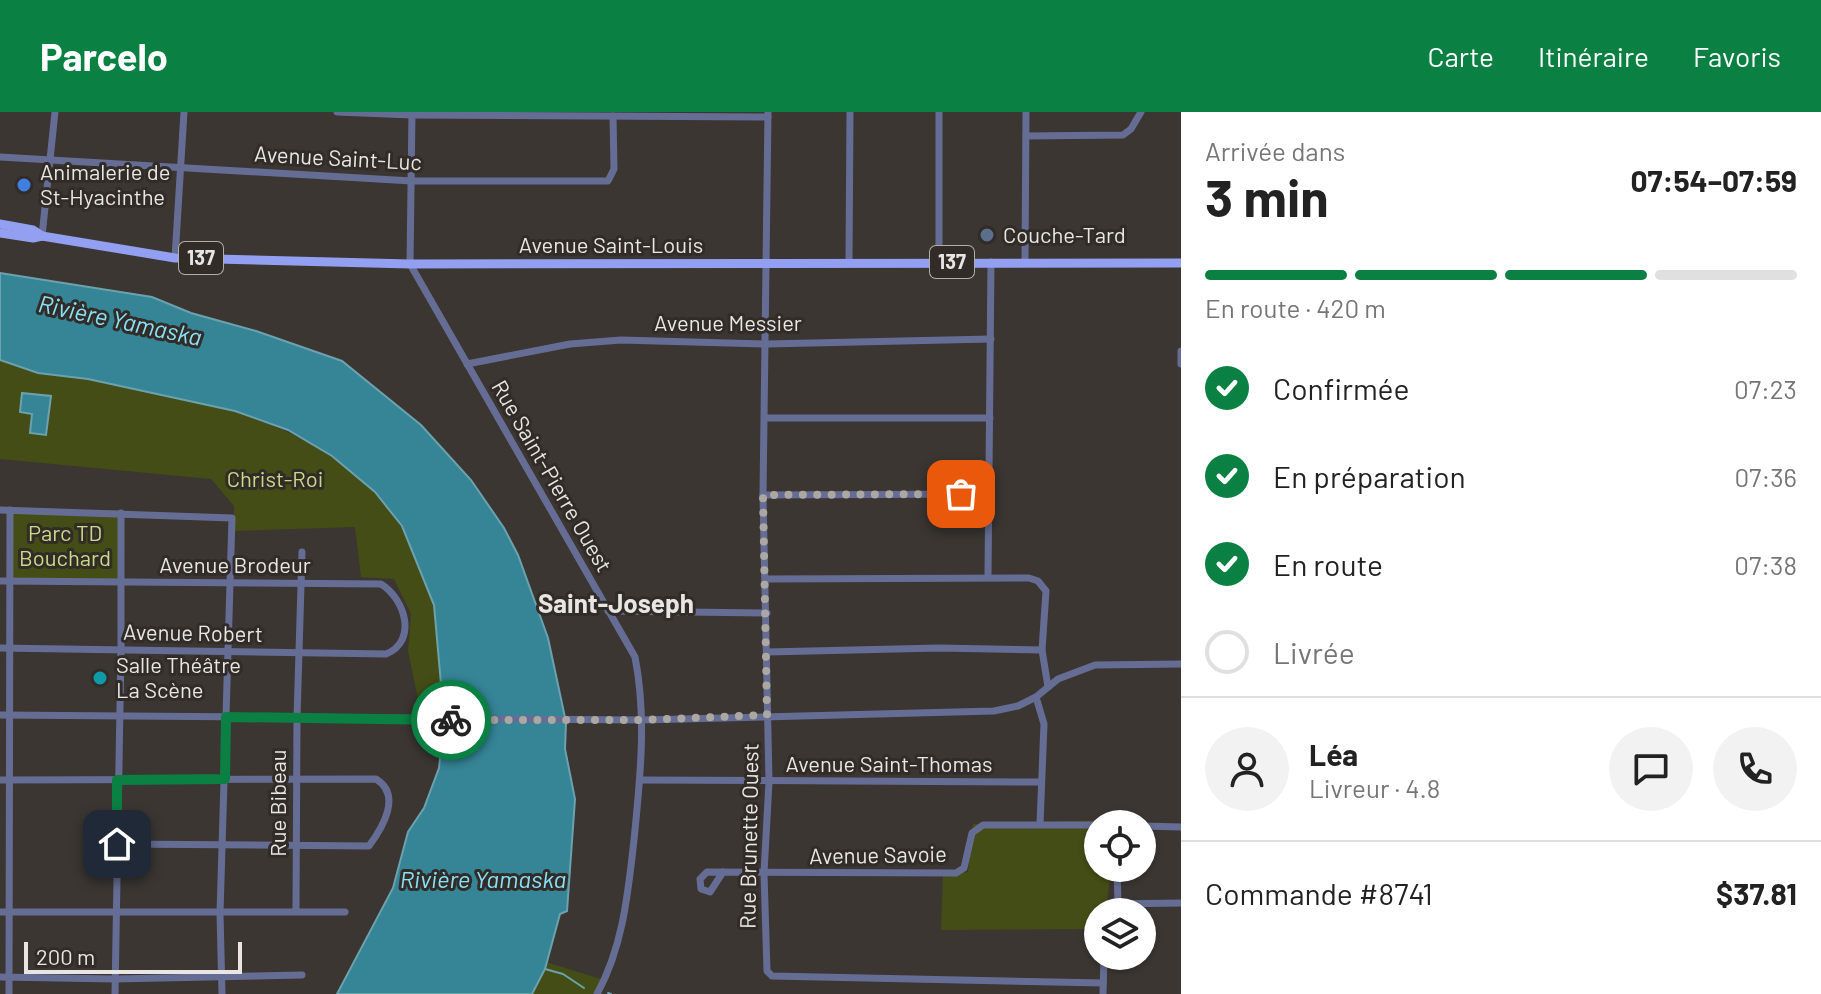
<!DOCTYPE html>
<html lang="fr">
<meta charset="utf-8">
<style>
body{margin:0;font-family:Barlow,sans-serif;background:#f2f2f2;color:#222;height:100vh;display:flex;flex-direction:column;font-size:30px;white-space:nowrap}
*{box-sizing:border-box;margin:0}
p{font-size:26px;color:#767676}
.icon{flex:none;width:44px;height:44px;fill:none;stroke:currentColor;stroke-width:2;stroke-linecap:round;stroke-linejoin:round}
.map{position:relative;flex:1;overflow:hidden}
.panel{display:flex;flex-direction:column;background:#fff;width:640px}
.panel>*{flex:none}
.fabs{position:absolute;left:1084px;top:698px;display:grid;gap:16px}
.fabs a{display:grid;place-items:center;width:72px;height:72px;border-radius:50%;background:#fff;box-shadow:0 2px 6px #0004;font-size:40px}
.scale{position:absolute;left:24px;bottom:20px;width:218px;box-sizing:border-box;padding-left:8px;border:4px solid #e8e5e2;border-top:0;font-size:22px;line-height:28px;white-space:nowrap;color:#e8e5e2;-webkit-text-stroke:6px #312c28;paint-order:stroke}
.pin{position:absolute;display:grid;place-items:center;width:68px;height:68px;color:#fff;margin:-34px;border-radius:16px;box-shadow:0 4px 12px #0006}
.courier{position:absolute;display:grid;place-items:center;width:80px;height:80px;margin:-40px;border:6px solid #0b8043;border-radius:50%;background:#fff;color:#222;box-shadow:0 2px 10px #0007}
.headline em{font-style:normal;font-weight:700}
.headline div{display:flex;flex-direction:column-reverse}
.headline{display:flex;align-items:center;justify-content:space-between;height:136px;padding:0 24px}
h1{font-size:52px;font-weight:700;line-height:60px}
.bar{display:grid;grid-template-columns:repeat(4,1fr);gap:12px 8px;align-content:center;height:96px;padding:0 24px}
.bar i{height:10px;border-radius:6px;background:#e0e0e0}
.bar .current{background:#0b8043}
.bar p{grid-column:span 4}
.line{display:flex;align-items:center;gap:20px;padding:0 24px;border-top:2px solid #e0e0e0}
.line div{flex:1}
.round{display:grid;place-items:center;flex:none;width:84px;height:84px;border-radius:42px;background:#f2f2f2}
ol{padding:0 24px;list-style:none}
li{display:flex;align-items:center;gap:24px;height:88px}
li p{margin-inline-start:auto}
li .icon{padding:8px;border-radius:50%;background:#0b8043;color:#fff;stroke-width:4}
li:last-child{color:#767676}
li i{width:44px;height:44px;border:4px solid #e0e0e0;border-radius:50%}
header{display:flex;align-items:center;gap:48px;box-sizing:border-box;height:112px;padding:0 40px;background:#0b8043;color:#fff}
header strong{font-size:38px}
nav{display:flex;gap:44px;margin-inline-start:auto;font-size:28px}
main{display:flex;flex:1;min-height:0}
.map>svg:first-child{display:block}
.green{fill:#454d16}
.water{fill:#358597;stroke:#6ba2ae;stroke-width:2}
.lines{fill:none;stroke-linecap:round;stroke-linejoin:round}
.stream{stroke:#6ba2ae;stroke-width:2}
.minor{stroke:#666d95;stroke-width:7}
.major{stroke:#939ff1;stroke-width:9}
.done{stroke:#aba8a4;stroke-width:8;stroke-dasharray:0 14.4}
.route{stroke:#0b8043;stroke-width:10}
.shop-dot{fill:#3f7fe0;stroke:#312c28;stroke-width:3}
.service-dot{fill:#5c6f8a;stroke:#312c28;stroke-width:3}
.culture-dot{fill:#0f9aa8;stroke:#312c28;stroke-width:3}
.labels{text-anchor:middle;stroke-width:6;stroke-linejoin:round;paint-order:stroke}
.shield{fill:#312c28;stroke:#b1aeaa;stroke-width:2}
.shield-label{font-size:20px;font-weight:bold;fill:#e8e5e2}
.street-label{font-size:22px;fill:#e8e5e2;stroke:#312c28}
.poi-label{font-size:22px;fill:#e8e5e2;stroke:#312c28;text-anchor:start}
.park-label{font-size:22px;fill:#cada84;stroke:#312c28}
.water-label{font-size:24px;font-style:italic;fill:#8ae1f7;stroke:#312c28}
.quarter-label{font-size:26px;font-weight:bold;fill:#e8e5e2;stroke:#312c28}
</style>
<header>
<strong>Parcelo</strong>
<nav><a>Carte</a><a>Itinéraire</a><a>Favoris</a></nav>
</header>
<main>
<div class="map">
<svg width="1181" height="882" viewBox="0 0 1181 882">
<rect width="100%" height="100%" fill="#3b3632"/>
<g class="green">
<path d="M0 248C13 252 27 259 41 261 57 264 73 264 89 267 234 292 392 325 433 491 441 523 441 572 444 606H422L408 539 411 502 394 467 361 465 355 415 234 419V394L211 367 0 347Z"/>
<path d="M8 398H122L121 469 8 468Z"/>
<path d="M1109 708V712H1098V756H1111L1106 800H1098V817L941 818 943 761 968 760 973 712Z"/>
<path d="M546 850 604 868 597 882H531Z"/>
</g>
<g class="water">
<path d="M0 161 152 185 191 201 256 219 342 249 421 313 471 368 504 416 518 443 548 526 566 610 565 637 575 687 567 799 560 802 545 857 532 882H337L393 776 408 720 424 696 439 656 444 606 434 493 402 414 375 380 332 344 288 318 235 299 88 267 38 261 0 248Z"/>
<path d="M22 281 51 284 46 323 30 321 32 302 20 300Z"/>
</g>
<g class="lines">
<g class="stream">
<path d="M545 857 563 862 584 876"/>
<path d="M608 881 611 882"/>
</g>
<g class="minor">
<path d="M337 0 412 3 768 5"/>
<path d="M412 0 410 152 635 545C647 606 640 667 634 728 628 781 623 835 597 882"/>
<path d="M768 0 763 383 769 670 764 761 767 859 772 864 1103 871"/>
<path d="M939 0V150"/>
<path d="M1026 24 1123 23 1131 17 1141 0"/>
<path d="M0 45 412 69H608L614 57 613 4"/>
<path d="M42 124 55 0"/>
<path d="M175 146 184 0"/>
<path d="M849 150 850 0"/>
<path d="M1025 150 1026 0"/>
<path d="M1181 239V252"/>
<path d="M467 252 570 232 621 228 767 232 991 227"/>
<path d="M766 306H990"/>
<path d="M763 383 989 382"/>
<path d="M0 398 232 406 220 801 222 882"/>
<path d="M988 464 991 150"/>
<path d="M766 467 1029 466 1038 469 1046 479 1042 538 1048 575"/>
<path d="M0 469 381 472C405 487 418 529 386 542L0 536"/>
<path d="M608 499 767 501"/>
<path d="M767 540 939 536 1042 538"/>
<path d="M1036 585 1044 612 1040 712"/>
<path d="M0 603 642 608 994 599 1018 594 1036 585 1058 567 1095 553 1181 552"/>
<path d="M0 668 376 667C402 683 383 715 369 734L117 732"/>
<path d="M640 668 1041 670"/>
<path d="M1142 714 1181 715"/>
<path d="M1117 756 1118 791"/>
<path d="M723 760 710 780 701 777 700 767 707 760 956 761 964 756 972 721 983 713H1098"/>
<path d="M296 799 297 606 302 440"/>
<path d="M0 800H345"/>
<path d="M1106 800 1111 792 1181 791"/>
<path d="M0 865 115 867 302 863"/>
<path d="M9 882 10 398"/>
<path d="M115 882 121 537V401"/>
<path d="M1103 882 1104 844"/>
</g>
<g class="major">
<path d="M0 112 33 118 42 124"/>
<path d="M0 121 33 126 42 124 175 146 410 152 1181 151"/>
</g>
</g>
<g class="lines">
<path class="done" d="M451 608H642L767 603 763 383 961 382"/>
<path class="route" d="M117 732V668L225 667 226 605 451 608"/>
</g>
<circle class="shop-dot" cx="24" cy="73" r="8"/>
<circle class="service-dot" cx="987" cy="123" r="8"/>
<circle class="culture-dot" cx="100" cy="566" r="8"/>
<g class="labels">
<g class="shield">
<rect x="179" y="130" width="44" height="32" rx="6"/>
<rect x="930" y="134" width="44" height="32" rx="6"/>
</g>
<g class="shield-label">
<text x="201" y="153">137</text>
<text x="952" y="157">137</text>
</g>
<g class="street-label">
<text transform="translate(338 46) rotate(3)" y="8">Avenue Saint-Luc</text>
<text x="611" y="141">Avenue Saint-Louis</text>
<text x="728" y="219">Avenue Messier</text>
<text transform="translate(552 364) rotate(60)" y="8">Rue Saint-Pierre Ouest</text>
<text x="235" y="461">Avenue Brodeur</text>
<text transform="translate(193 521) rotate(1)" y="8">Avenue Robert</text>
<text x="889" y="660">Avenue Saint-Thomas</text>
<text transform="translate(278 691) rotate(-90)" y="8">Rue Bibeau</text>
<text transform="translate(749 724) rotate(-89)" y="8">Rue Brunette Ouest</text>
<text transform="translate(878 743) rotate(-1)" y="8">Avenue Savoie</text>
</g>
<g class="poi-label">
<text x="40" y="68">Animalerie de<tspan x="40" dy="25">St-Hyacinthe</tspan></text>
<text x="1003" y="131">Couche-Tard</text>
<text x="116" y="561">Salle Théâtre<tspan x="116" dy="25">La Scène</tspan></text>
</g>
<g class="park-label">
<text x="275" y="375">Christ-Roi</text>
<text x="65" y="429">Parc TD<tspan x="65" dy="25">Bouchard</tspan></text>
</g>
<g class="water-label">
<text transform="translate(120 209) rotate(12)" y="8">Rivière Yamaska</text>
<text x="483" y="776">Rivière Yamaska</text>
</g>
<g class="quarter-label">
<text x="616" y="501">Saint-Joseph</text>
</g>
</g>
</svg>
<div class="fabs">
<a><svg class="icon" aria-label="locate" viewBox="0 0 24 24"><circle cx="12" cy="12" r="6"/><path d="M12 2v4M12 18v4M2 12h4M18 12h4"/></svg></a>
<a><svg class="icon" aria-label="layers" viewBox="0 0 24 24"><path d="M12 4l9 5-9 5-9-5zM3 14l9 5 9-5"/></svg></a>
</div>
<div class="scale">200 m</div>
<div class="pin" style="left:961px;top:382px;background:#ea580c"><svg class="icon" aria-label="bag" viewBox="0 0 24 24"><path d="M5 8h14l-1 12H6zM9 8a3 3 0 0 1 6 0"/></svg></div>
<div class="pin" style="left:117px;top:732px;background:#1f2937"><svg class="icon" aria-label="home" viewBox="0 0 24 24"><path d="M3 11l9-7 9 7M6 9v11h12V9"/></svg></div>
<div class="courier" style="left:451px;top:608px"><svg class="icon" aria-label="bike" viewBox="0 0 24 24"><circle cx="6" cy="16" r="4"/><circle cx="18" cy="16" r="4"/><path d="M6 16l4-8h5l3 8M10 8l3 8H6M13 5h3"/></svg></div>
</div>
<section class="panel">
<div class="headline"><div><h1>3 min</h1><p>Arrivée dans</p></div><em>07:54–07:59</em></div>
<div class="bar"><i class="current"></i><i class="current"></i><i class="current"></i><i></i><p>En route · 420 m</p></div>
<ol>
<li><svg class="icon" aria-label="check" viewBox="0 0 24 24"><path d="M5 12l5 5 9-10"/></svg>Confirmée<p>07:23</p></li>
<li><svg class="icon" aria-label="check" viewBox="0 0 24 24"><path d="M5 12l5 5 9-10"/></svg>En préparation<p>07:36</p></li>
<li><svg class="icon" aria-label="check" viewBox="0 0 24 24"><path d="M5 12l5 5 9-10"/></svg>En route<p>07:38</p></li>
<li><i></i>Livrée</li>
</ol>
<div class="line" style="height:144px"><a class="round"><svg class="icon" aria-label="person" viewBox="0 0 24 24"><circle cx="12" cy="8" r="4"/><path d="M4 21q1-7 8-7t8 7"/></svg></a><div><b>Léa</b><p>Livreur · 4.8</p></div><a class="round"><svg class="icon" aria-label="chat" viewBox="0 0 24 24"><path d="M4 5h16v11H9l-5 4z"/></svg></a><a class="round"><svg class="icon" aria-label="phone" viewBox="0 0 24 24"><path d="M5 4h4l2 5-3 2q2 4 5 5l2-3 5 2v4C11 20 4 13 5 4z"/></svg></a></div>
<div class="line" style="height:104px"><div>Commande #8741</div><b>$37.81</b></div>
</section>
</main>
